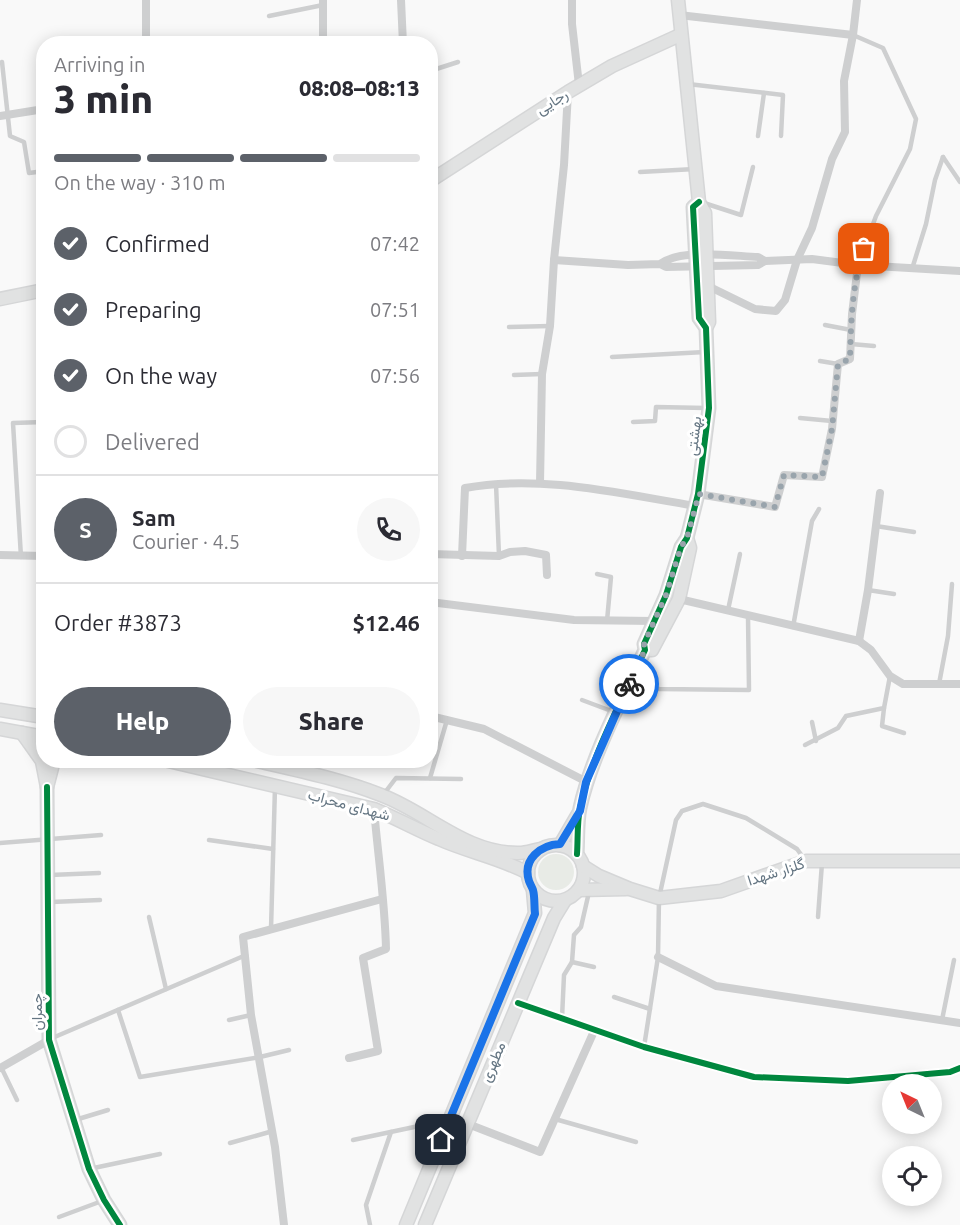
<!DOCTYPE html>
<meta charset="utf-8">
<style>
body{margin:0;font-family:Ubuntu,Vazirmatn,sans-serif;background:#f7f7f7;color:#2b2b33;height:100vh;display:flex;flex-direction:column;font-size:22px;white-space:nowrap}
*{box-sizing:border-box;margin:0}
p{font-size:20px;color:#7c7c81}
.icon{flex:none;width:33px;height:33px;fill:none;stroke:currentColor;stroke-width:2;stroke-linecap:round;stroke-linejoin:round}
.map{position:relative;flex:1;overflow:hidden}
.side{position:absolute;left:36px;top:36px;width:402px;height:732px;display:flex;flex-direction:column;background:#fff;border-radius:24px;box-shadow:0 3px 15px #0003}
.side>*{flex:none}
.needle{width:39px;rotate:317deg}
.buttons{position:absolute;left:882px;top:1074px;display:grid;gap:12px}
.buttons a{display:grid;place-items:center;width:60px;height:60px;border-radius:50%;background:#fff;box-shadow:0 3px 15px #0003;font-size:30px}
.pin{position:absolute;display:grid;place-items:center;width:51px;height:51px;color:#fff;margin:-26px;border-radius:12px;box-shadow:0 3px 9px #0006}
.courier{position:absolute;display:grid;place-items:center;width:60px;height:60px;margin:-30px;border:4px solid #1a73e8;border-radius:50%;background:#fff;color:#222;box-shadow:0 2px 8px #0007}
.summary em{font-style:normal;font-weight:800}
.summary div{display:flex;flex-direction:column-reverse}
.summary{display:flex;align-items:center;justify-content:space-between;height:102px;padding:0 18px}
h1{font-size:39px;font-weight:800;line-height:45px}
.bar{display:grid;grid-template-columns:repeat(4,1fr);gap:9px 6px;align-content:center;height:72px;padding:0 18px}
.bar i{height:8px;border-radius:4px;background:#e1e1e2}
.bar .selected{background:#5c6169}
.bar p{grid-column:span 4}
.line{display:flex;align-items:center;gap:15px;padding:0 18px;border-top:2px solid #e1e1e2}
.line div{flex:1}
.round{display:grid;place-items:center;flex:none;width:63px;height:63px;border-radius:32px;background:#f7f7f7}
ol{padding:0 18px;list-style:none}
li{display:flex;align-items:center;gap:18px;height:66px}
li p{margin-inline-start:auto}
li .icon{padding:6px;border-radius:50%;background:#5c6169;color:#fff;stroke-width:4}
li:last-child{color:#7c7c81}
li i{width:33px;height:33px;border:3px solid #e1e1e2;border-radius:50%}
.primary-button{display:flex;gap:12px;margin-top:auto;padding:12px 18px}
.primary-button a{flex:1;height:69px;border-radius:36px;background:#5c6169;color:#fff;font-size:24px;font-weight:800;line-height:69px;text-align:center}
.primary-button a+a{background:#f7f7f7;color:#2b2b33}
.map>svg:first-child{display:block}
.green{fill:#e8ebe6}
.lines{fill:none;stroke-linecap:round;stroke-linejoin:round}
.secondary-casing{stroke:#d5d6d7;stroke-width:15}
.lane{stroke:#cecfd0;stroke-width:4.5}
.street{stroke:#cecfd0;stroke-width:8}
.secondary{stroke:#e1e2e2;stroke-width:12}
.cycleway-casing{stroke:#fff;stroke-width:10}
.cycleway{stroke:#00873e;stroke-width:6}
.done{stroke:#99a4ac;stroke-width:6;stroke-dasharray:0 10.8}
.route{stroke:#1a73e8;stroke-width:8}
.labels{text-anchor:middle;stroke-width:6;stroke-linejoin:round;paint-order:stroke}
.street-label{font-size:15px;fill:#657683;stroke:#fff}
</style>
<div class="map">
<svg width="960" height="1225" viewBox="0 0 960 1225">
<rect width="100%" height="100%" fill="#f9f9f9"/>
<circle class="green" cx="556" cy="872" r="18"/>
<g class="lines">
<g class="secondary-casing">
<g id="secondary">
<path d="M678 0 699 202 705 213 709 322 706 328"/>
<path d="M430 181 568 92 612 66 680 35"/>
<path d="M0 299 44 290"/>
<path d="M645 650H652L679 599 690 548 687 538"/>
<path d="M0 710 44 717"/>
<path d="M0 729 44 737"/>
<path d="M22 733 42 761 47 787 54 760"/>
<path d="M164 760 374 809C396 818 417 830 439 839 468 852 500 858 528 873"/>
<path d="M253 760C296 770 340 779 381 795 427 812 466 854 519 853 526 853 534 850 541 849"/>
<path d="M47 787 49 1040 89 1169 104 1200 120 1225"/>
<circle cx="556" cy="873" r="28"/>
<path d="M560 845 578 814"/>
<path d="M577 854C578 839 577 822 580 808 591 757 623 697 645 650L644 644 666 595 681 547 687 538 698 494 709 408 706 328 699 318 693 207 699 202"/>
<path d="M583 866 599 876 630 889 659 898 721 891 806 861H960"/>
<path d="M579 890 626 889"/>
<path d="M406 1225 535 913 533 890"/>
<path d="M425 1225 554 918 565 900"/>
</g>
</g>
<g class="lane">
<path d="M269 16 323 5"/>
<path d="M853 35 883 48 916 119 910 149 876 216 858 265"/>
<path d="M2 62 10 136 24 142 29 173 44 171"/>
<path d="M430 71 458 62"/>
<path d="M688 84 783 95 781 136"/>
<path d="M758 136 764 93"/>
<path d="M943 157 960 182"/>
<path d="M640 172 695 169"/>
<path d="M704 203 741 215 753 167"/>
<path d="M912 269 926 224 935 180 943 157"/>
<path d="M825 325 851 330"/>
<path d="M509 327 550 326"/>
<path d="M851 344 874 346"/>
<path d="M612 357 705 352"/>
<path d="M820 361 838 364"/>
<path d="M514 375 542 374"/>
<path d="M800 418 832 421"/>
<path d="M633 422 655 421 656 407 706 408"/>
<path d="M496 484 499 556"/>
<path d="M876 526 914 532"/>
<path d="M21 557 13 423 44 422"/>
<path d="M597 574 611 577 607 621"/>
<path d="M868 590 894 594"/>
<path d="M728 610 740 554"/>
<path d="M793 627 812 521 819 509"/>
<path d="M631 681 659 689 749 690 748 616"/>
<path d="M939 684 948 636 952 584"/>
<path d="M582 700 614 712"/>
<path d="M884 708 882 726 904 733"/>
<path d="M812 722 816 741"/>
<path d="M805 745 838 728 846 716 884 708 890 676"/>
<path d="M430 778 447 720"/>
<path d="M383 795 396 778 461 779"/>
<path d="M209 840 273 849"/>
<path d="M0 843 101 835"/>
<path d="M50 875 99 873"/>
<path d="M51 902 100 900"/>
<path d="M149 917 166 989"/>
<path d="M818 917 822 863"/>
<path d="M271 929 275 787"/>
<path d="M572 962 594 967"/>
<path d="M614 997 650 1009"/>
<path d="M118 1010 140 1077 260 1057 289 1050"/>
<path d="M562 1018 564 975 572 962 574 935 581 927 589 892"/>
<path d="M229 1020 251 1015"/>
<path d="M942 1020 954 960"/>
<path d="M50 1039 246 955"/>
<path d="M644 1047 658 957 659 898 676 820 682 811 703 804 746 818 797 849 805 860"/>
<path d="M1 1067 17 1100"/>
<path d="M555 1119 636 1142"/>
<path d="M75 1120 108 1110"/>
<path d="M353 1140 447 1120"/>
<path d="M230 1143 273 1131"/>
<path d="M89 1169 160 1154"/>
<path d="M59 1217 102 1201"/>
<path d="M370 1225 366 1205 391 1132"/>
</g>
<g class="street">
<path d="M323 0V44"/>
<path d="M401 0 403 44"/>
<path d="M572 0V24L579 85"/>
<path d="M679 15 853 35"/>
<path d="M146 44V0"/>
<path d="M0 116 44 109"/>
<path d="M554 260 628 265 660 264 666 267 758 265 765 261 758 257C732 256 682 248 660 264"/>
<path d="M765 261 812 259 858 265 960 271"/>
<path d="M708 286 755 309 776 311 785 300 797 260 812 228 832 159 845 132 844 81 853 35 857 0"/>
<path d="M540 483 542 374 550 326 554 260 564 165 568 92"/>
<path d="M698 494 775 507 784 475 822 477 832 429 838 364 850 359 852 314 858 265"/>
<path d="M430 554 499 556 510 552 525 551 546 555 547 575"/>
<path d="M0 555 44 556"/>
<path d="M462 556 465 488C541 474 621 494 696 506"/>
<path d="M679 599 859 641 871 650 890 676 903 684H960"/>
<path d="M430 602 574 620 654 621"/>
<path d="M859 641 868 590 880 493"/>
<path d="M430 716 484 729 587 782"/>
<path d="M658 957 716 986 960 1023"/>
<path d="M518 1003 644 1047 754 1077 848 1081 950 1072 960 1068"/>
<path d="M349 1058 378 1051 363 958 386 949C385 902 378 856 374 809"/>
<path d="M0 1068 49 1040"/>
<path d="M468 1124 540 1152 595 1029"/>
<path d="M284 1225 275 1147 251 1015 243 937 382 899"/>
</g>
<use href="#secondary" class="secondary"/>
<g class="cycleway-casing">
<g id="cycleway">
<path d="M47 787 49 1040 89 1169 104 1200 120 1225"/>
<path d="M577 854C578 839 577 822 580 808 591 757 623 697 645 650L644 644 666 595 681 547 687 538 698 494 709 408 706 328 699 318 693 207 699 202"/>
<path d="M518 1003 644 1047 754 1077 848 1081 950 1072 960 1068"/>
</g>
</g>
<use href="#cycleway" class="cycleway"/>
</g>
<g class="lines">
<path class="done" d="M629 684 645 650 644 644 666 595 681 547 687 538 699 494 775 507 784 475 822 477 832 429 838 364 850 359C851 322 852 284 864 249"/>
<path class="route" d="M441 1140 535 914C534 906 535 897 533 890 532 887 530 884 529 881 522 859 541 845 560 844L580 811 586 782 629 684"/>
</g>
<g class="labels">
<g class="street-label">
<text transform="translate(552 102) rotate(-32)" y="5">رجایی</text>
<text transform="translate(694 436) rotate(-83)" y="5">بهشتی</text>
<text transform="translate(349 805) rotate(15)" y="5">شهدای محراب</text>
<text transform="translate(776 872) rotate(-18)" y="5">گلزار شهدا</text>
<text transform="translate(37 1012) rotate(-90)" y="5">چمران</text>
<text transform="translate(493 1062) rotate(-67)" y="5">مطهری</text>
</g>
</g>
</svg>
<div class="buttons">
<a><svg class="needle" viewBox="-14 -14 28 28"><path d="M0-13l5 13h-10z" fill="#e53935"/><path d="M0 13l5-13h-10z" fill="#7c7c81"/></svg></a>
<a><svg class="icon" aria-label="locate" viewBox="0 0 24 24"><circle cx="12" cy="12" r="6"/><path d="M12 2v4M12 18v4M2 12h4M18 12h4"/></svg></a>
</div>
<div class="pin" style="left:864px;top:249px;background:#ea580c"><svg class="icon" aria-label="bag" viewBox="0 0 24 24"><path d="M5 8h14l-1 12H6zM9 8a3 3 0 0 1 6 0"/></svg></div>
<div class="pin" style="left:441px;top:1140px;background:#1f2937"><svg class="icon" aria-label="home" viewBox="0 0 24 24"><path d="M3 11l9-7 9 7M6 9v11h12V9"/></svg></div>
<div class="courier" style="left:629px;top:684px"><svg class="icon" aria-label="bike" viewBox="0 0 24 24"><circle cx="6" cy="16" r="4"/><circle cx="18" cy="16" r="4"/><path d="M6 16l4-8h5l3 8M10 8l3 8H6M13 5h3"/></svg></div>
<section class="side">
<div class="summary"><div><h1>3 min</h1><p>Arriving in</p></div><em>08:08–08:13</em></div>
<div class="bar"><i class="selected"></i><i class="selected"></i><i class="selected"></i><i></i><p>On the way · 310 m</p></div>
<ol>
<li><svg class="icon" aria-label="check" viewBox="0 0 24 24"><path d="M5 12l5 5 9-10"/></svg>Confirmed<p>07:42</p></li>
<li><svg class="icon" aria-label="check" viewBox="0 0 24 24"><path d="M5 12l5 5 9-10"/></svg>Preparing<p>07:51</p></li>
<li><svg class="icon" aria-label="check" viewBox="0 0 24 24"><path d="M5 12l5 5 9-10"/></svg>On the way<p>07:56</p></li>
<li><i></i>Delivered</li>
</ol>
<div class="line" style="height:108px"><b class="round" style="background:#5c6169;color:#fff">S</b><div><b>Sam</b><p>Courier · 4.5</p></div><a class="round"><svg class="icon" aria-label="phone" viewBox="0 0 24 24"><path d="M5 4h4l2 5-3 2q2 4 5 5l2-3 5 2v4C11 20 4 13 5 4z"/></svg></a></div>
<div class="line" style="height:78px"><div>Order #3873</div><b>$12.46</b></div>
<div class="primary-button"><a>Help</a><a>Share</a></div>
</section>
</div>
